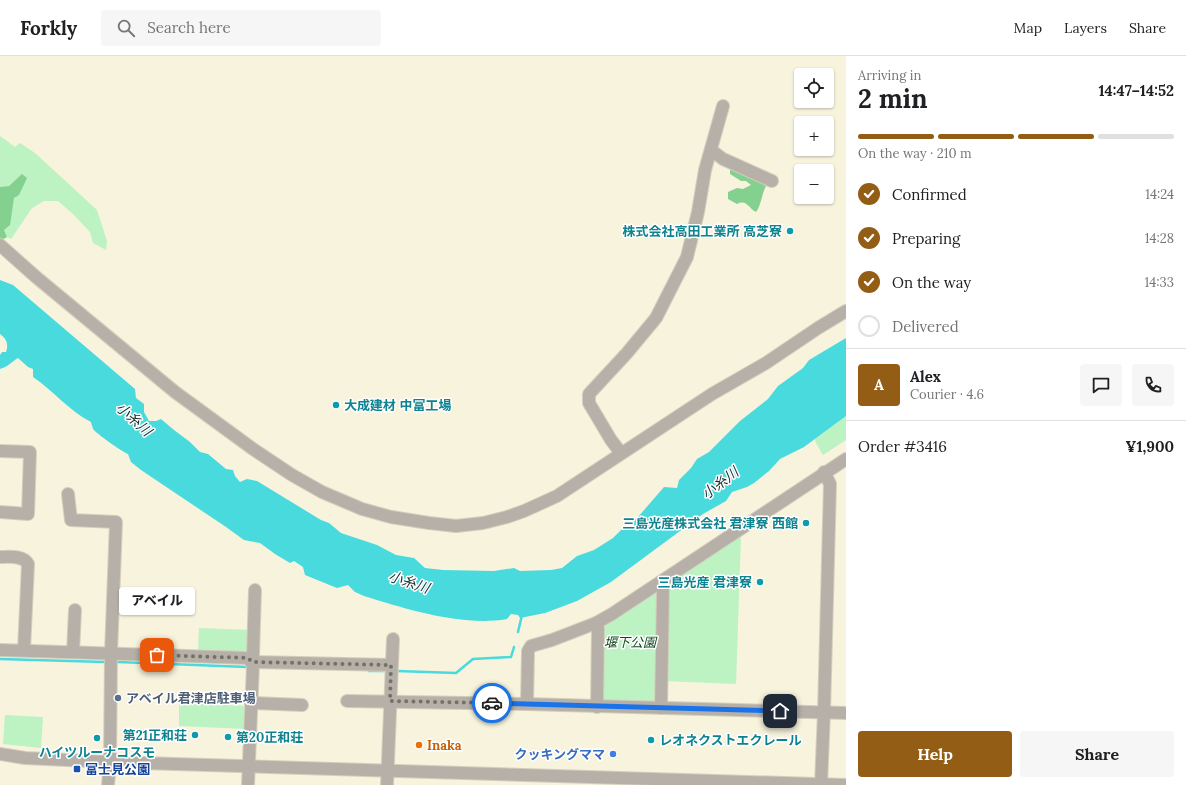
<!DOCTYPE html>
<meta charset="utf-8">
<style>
body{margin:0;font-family:Lora,"Noto Sans JP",serif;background:#f6f6f6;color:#202124;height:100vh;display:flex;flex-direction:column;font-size:15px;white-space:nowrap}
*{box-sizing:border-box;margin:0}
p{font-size:13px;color:#757577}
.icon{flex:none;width:22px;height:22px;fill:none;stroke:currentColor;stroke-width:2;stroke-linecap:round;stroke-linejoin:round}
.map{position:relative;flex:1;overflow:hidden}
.side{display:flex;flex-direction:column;background:#fff;width:340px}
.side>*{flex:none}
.fabs{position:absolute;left:794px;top:12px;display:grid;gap:8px}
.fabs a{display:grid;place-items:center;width:40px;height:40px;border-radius:4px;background:#fff;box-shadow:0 1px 3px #0004;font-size:20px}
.pin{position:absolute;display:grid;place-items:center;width:34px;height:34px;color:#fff;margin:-17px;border-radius:8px;box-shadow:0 2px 6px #0006}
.courier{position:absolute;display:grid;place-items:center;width:40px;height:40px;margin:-20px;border:3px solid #1a73e8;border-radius:50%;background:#fff;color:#222;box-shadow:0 1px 5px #0007}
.bubble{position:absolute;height:28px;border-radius:4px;background:#fff;box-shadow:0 1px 3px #0004;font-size:13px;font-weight:800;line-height:28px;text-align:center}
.overview em{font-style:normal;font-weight:800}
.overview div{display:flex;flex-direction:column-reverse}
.overview{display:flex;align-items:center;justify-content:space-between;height:68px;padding:0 12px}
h1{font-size:26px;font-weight:800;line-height:30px}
.bar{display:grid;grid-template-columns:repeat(4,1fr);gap:6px 4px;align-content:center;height:48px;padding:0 12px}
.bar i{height:5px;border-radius:3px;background:#e0e0e0}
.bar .selected{background:#945d16}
.bar p{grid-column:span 4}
.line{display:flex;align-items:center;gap:10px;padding:0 12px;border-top:1px solid #e0e0e0}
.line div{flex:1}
.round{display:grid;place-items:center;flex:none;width:42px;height:42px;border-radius:4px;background:#f6f6f6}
ol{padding:0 12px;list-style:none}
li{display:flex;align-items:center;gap:12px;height:44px}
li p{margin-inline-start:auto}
li .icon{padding:4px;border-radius:50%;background:#945d16;color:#fff;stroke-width:4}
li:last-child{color:#757577}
li i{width:22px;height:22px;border:2px solid #e0e0e0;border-radius:50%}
.action{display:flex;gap:8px;margin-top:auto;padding:8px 12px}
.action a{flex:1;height:46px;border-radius:4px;background:#945d16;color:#fff;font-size:16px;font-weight:800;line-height:46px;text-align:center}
.action a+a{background:#f6f6f6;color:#202124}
header{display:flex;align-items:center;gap:24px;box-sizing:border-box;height:56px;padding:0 20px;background:#fff;border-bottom:1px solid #e0e0e0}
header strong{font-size:19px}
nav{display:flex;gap:22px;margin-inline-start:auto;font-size:14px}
.search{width:280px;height:36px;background:#f6f6f6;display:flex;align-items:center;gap:10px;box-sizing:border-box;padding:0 14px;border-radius:4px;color:#757577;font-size:15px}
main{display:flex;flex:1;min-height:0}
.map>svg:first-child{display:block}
.green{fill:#bdf2c3}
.forest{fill:#84d18f}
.water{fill:#49dade}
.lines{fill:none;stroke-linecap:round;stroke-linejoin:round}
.stream{stroke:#49dade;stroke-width:2.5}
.minor-casing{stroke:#d3cfbc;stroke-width:14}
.minor{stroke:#b7b0a9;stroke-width:12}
.done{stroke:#747265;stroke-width:4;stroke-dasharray:0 7.2}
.route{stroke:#1a73e8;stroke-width:5}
.culture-dot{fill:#0f9aa8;stroke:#fff;stroke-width:1.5}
.service-dot{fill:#5c6f8a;stroke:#fff;stroke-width:1.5}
.food-dot{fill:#e8710a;stroke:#fff;stroke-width:1.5}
.shop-dot{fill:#3f7fe0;stroke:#fff;stroke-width:1.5}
.transit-dot{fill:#1a4fb4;stroke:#fff;stroke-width:1.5}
.labels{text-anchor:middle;stroke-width:3;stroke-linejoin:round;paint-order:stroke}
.culture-label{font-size:13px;font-weight:bold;fill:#0d838f;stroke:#fff;text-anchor:end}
.park-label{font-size:13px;font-style:italic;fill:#10481e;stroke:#fff}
.service-label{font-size:13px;font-weight:bold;fill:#4e5e75;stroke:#fff;text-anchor:start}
.food-label{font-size:13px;font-weight:bold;fill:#c56008;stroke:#fff;text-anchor:start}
.shop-label{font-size:13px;font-weight:bold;fill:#366cbe;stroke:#fff;text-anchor:end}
.transit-label{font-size:13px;font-weight:bold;fill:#164399;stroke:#fff;text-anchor:start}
.water-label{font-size:14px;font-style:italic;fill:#183030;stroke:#fff}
</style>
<header>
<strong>Forkly</strong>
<div class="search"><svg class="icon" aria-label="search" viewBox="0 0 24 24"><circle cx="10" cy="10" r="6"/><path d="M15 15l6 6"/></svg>Search here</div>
<nav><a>Map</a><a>Layers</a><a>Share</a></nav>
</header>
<main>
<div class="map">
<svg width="846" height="729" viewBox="0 0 846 729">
<rect width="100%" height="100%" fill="#f7f3dd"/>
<g class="green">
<path d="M0 80 15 91 20 87 35 97 97 154 107 185 106 194 93 187 90 176 73 158 58 145H44L32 152 11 183 7 181 4 174 22 119 9 130 0 131Z"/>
<path d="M846 360V384L823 399 816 387 815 383Z"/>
<path d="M741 479 736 628 664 625 667 530 669 526Z"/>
<path d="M654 534 658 535 656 645 655 648 601 646 602 570Z"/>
<path d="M199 572 251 574 249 597 198 595Z"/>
<path d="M179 647 247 650 246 673 179 670Z"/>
<path d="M5 659 43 661 41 692 3 688Z"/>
</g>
<g class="forest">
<path d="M730 112 764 125 766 130C762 137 761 150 756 156 748 152 747 143 737 148L728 143V136L737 132 743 133 751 129 746 125H741L730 118Z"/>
<path d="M22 118 27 122 19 139 14 142 10 169 4 174 7 181 2 184 0 182V131L9 130Z"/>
</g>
<path class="water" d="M0 224 13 229 135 333 136 342 144 348V356L149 365H156L161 363 174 374 190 386 200 396 208 398 226 413 233 414 235 420 240 426 247 423 257 425 321 464 329 467 341 477 377 489 396 499 414 502 425 512 443 514 494 515 514 512 520 515 551 514 562 512 577 500 594 494 613 482 621 474 638 461 664 431 677 432 679 424 691 412 697 403 709 396 740 365 768 343 778 330 803 312 809 304 846 282V360L804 391 780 403 769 415 754 427 747 431 732 436 726 445 703 458 611 526 577 545 545 557 520 562 518 559 511 558 507 563C463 571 406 553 364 540L355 536 348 529 337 532 305 519 303 511 294 505 290 507 275 498 260 487 244 484 226 471 141 414 131 406 128 398C121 395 97 378 93 373 93 372 91 367 91 366 69 355 54 335 33 321V313L28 311 18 302C11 306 8 311 0 313V299L2 296H6C9 288 6 282 0 278Z"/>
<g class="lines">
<g class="stream">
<path d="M518 576 522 559"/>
<path d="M0 603 105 606"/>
<path d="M118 606 247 611"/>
<path d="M369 615H385"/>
<path d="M397 615 456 617 473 603 511 601 514 591"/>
</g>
<g class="minor-casing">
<g id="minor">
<path d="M711 94 723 103 772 125"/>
<path d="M0 189 36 221 175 336 253 393 292 419 322 436 362 453 391 461 429 467 456 470 483 467 507 461 524 455 557 440 712 338 766 307 818 272 846 255"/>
<path d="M0 395 30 396 28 458 0 456"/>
<path d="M621 397 611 384 589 347V338L627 297 656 262 687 201 698 156 705 114 723 50"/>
<path d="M68 438 71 464 116 466 111 597 110 706 108 729"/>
<path d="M0 501C9 501 23 499 28 508L24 594"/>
<path d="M596 567 598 573 597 651"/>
<path d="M0 594 248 602 251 606 391 609"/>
<path d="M73 596 75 554"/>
<path d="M347 645 527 648 846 657"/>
<path d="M251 647 302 649"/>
<path d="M527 648 528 595 531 590 552 584 596 567 612 558 846 403"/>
<path d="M661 652 663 531 661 526"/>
<path d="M0 698 25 702 110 706 846 729"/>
<path d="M248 729 253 609 251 606 253 599 255 534"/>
<path d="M387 729 393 583"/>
<path d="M821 729 824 656 830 428 824 416"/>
</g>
</g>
<use href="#minor" class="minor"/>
</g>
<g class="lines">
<path class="done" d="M157 599 248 602 252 606 391 609 390 645 492 647"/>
<path class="route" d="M492 647 780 655"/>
</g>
<g class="culture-dot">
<circle cx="790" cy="175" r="4"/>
<circle cx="336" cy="349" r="4"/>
<circle cx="806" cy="467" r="4"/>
<circle cx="760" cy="526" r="4"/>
<circle cx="195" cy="679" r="4"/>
<circle cx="228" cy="681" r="4"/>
<circle cx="97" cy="682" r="4"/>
<circle cx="651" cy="684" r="4"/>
</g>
<circle class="service-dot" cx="118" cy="642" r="4"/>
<circle class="food-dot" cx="419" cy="689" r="4"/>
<circle class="shop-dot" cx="613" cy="698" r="4"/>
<rect class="transit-dot" x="73" y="709" width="8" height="8" rx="2"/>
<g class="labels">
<g class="culture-label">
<text x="782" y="180">株式会社高田工業所 高芝寮</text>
<text x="344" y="354" text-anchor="start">大成建材 中富工場</text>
<text x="798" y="472">三島光産株式会社 君津寮 西館</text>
<text x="752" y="531">三島光産 君津寮</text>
<text x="187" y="684">第21正和荘</text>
<text x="236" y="686" text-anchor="start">第20正和荘</text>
<text x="659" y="689" text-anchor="start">レオネクストエクレール</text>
<text x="97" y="701" text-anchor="middle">ハイツルーナコスモ</text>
</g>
<g class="park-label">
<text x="630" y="591">堰下公園</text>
</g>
<g class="service-label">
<text x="126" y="647">アベイル君津店駐車場</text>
</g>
<g class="food-label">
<text x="427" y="694">Inaka</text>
</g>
<g class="shop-label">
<text x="605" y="703">クッキングママ</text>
</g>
<g class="transit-label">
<text x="85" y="718">富士見公園</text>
</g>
<g class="water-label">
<text transform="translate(134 363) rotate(42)" y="5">小糸川</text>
<text transform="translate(720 427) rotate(-38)" y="5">小糸川</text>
<text transform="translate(409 526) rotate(18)" y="5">小糸川</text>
</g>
</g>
</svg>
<div class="fabs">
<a><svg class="icon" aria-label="locate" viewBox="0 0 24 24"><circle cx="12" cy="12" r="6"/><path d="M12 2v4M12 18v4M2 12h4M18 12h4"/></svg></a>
<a>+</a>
<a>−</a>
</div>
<div class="pin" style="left:157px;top:599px;background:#ea580c"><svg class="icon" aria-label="bag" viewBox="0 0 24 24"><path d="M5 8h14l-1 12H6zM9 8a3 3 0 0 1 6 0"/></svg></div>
<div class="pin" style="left:780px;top:655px;background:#1f2937"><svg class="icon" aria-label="home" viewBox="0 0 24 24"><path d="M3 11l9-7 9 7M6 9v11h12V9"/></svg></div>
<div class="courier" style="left:492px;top:647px"><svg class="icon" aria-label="car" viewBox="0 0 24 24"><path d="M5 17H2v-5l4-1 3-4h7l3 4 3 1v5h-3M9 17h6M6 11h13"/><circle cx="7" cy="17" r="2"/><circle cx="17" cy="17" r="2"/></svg></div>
<div class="bubble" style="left:119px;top:531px;width:76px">アベイル</div>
</div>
<section class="side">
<div class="overview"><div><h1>2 min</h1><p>Arriving in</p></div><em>14:47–14:52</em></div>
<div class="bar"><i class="selected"></i><i class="selected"></i><i class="selected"></i><i></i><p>On the way · 210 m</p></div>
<ol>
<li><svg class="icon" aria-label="check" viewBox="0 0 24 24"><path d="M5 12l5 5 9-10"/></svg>Confirmed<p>14:24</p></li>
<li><svg class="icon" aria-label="check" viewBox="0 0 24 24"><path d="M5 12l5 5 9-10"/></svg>Preparing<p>14:28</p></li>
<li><svg class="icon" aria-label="check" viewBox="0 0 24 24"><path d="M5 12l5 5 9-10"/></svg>On the way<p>14:33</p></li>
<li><i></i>Delivered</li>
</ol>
<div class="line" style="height:72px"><b class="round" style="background:#945d16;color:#fff">A</b><div><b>Alex</b><p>Courier · 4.6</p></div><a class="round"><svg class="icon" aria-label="chat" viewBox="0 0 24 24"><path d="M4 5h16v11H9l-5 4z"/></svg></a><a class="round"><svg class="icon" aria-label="phone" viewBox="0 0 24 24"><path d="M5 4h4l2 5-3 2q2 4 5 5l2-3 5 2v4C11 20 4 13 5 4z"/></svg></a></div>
<div class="line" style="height:52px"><div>Order #3416</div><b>¥1,900</b></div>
<div class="action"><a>Help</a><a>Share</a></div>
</section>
</main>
